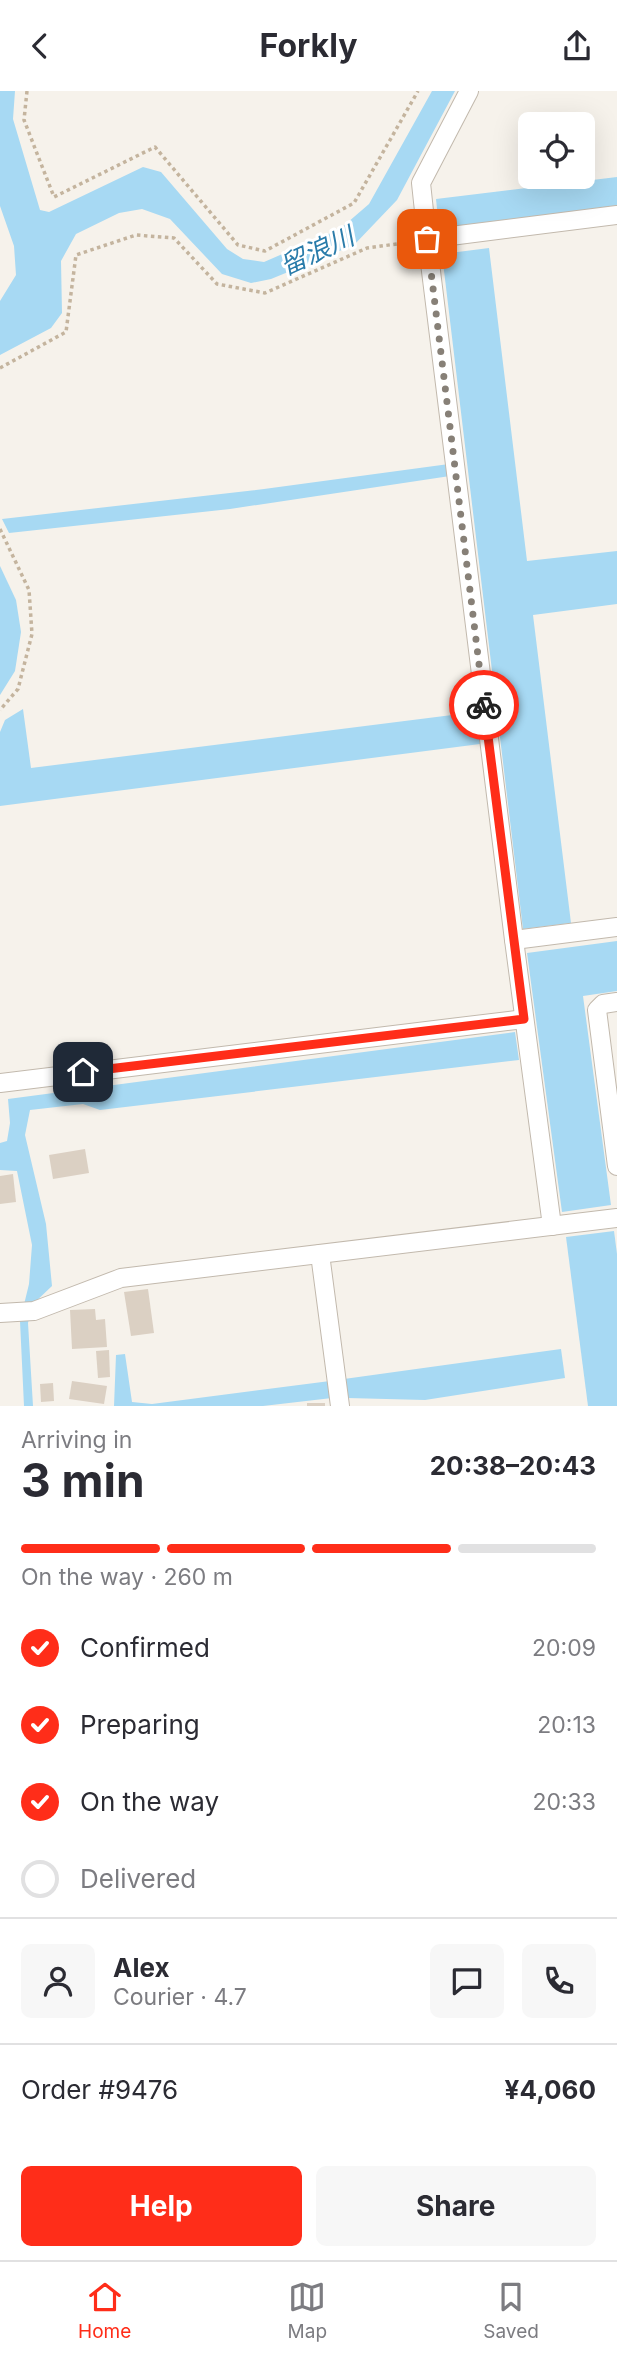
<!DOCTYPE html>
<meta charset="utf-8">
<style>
body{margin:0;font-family:Inter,"Noto Sans JP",sans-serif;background:#f7f7f7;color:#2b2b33;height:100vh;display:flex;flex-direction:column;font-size:26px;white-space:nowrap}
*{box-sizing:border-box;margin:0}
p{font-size:23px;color:#7c7c81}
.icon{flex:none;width:38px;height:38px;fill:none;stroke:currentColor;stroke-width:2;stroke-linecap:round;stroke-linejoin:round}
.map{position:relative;height:1315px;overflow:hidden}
.panel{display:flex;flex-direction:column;background:#fff;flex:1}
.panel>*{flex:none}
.tools{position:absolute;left:518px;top:21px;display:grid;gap:14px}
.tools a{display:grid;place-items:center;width:77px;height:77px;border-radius:10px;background:#fff;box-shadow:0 7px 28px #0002;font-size:35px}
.pin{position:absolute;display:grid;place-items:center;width:60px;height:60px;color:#fff;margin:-30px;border-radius:14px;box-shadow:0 4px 10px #0006}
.courier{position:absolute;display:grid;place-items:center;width:70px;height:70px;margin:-35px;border:5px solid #ff2d19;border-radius:50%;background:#fff;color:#222;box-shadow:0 2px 9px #0007}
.overview em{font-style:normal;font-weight:700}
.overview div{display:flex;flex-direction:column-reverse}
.overview{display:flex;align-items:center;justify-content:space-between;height:119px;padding:0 21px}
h1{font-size:46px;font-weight:700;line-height:52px}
.bar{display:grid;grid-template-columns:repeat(4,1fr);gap:10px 7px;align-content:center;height:84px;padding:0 21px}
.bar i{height:9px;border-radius:5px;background:#e1e1e2}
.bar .selected{background:#ff2d19}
.bar p{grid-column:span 4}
.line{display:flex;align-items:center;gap:18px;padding:0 21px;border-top:2px solid #e1e1e2}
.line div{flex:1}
.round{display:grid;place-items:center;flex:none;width:74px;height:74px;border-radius:10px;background:#f7f7f7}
ol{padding:0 21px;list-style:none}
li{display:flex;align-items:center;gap:21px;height:77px}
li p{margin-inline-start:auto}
li .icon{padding:7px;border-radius:50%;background:#ff2d19;color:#fff;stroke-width:4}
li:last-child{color:#7c7c81}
li i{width:38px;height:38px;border:4px solid #e1e1e2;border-radius:50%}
.primary-button{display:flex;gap:14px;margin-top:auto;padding:14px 21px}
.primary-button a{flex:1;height:80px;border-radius:10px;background:#ff2d19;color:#fff;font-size:28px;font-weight:700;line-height:80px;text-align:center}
.primary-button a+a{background:#f7f7f7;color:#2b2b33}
header{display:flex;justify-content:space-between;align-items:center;height:91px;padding:0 21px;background:#fff;font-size:32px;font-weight:700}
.menu{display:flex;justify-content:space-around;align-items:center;height:98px;border-top:2px solid #e1e1e2;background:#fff;font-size:19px;color:#7c7c81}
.menu a{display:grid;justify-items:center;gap:4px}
.menu .selected{color:#ff2d19}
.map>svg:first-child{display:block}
.water{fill:#a7d9f3}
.building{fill:#dbd0c3}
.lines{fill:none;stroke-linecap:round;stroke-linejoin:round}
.street-casing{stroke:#c2b9ad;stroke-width:20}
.path{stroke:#c4b49e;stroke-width:3.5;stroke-dasharray:3.5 3.5;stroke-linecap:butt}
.street{stroke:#fff;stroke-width:18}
.done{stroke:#878077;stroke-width:7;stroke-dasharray:0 12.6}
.route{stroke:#ff2d19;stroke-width:9}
.labels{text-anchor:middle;stroke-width:6;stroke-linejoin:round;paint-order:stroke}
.water-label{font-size:26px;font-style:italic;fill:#2a7caa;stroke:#fff}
</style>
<header><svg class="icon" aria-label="back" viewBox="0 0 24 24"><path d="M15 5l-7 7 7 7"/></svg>Forkly<svg class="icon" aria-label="share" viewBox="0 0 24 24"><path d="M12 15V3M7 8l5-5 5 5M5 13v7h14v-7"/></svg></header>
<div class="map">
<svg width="617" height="1315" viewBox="0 0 617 1315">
<rect width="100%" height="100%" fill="#f6f2eb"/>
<g class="water">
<path d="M0 0H15L13 28 40 119 49 121 143 76 161 81 227 158 243 168 264 171 340 138 369 113 432 0H455L397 109 354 154 271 188 251 192 222 183 170 128 142 118 119 122 76 143 61 170 62 222 51 237 0 264V210L16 184 14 155 0 115Z"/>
<path d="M617 86V115L439 137 436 108Z"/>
<path d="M489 157 527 470 617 460V513L533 524 571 832 523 838 442 163Z"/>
<path d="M449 373 450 385 230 418 9 442 2 428 264 398Z"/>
<path d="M0 475 16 509 21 541 15 580 0 604Z"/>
<path d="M23 618 31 677 476 621 480 653 0 715V641L5 629Z"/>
<path d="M617 850V900L583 905 611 1114 562 1121 527 862Z"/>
<path d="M515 941 519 969 100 1019 83 1013 30 1019 25 1044 46 1133 52 1195 32 1214 28 1232 33 1315H24L20 1230 29 1193 32 1154 17 1080 0 1079V1052L7 1050 10 1032 8 1008Z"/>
<path d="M614 1140 617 1163V1315H588L566 1146Z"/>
<path d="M561 1258 565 1287 425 1309 347 1307 344 1288Z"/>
<path d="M125 1263 132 1311 152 1313 330 1290 332 1307 263 1315H114L116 1264Z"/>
</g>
<g class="building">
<path d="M85 1058 89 1082 53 1088 49 1064Z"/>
<path d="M13 1083 16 1111 0 1113V1085Z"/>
<path d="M148 1198 154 1242 131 1245 124 1201Z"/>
<path d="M95 1218 96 1229 105 1228 107 1256 72 1258 70 1219Z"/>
<path d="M109 1259 110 1286 98 1287 96 1260Z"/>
<path d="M72 1290 107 1295 104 1313 69 1308Z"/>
<path d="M53 1292 54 1310 41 1311 40 1293Z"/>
<rect x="307" y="1312" width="18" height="3"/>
</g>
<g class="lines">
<g class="street-casing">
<g id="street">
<path d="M427 148 421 92 469 0"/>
<path d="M514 849 617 836"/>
<path d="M617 911 603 913 597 919 617 1075"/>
<path d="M0 992 524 928"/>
<path d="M552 1135 514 849 427 148 617 124"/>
<path d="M320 1163 340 1315"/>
<path d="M0 1222 34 1220 121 1187 617 1127"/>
</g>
</g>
<g class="path">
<path d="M27 0 24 29 54 106 155 56 238 154 265 160 354 112 418 0"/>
<path d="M0 277 66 241 76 164 136 144 174 147 217 193 265 202 367 157 411 151"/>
<path d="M0 438 29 499 32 543 18 598 0 619"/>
</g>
<use href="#street" class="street"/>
</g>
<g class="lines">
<path class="done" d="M427 148 484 614"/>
<path class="route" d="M83 981 524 928 484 614"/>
</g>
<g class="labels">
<g class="water-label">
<text transform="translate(317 160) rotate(-25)" y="9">留浪川</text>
</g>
</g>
</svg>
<div class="tools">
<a><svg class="icon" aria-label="locate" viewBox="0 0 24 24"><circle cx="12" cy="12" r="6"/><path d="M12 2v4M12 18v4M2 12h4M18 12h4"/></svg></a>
</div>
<div class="pin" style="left:427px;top:148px;background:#ea580c"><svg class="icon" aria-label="bag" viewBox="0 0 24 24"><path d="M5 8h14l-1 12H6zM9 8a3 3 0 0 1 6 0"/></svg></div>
<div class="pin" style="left:83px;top:981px;background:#1f2937"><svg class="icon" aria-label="home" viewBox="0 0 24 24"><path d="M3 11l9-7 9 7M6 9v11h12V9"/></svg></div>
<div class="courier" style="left:484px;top:614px"><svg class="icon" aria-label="bike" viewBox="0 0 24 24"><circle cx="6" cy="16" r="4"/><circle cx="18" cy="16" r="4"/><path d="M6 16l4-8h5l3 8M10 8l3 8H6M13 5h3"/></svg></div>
</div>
<section class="panel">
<div class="overview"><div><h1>3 min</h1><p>Arriving in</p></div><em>20:38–20:43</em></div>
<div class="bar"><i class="selected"></i><i class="selected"></i><i class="selected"></i><i></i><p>On the way · 260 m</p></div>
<ol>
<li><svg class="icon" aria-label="check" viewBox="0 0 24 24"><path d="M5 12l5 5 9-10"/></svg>Confirmed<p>20:09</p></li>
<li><svg class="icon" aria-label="check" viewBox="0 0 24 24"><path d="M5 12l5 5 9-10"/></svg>Preparing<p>20:13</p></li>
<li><svg class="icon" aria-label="check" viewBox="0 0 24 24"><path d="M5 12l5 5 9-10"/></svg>On the way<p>20:33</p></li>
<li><i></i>Delivered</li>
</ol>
<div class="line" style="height:126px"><a class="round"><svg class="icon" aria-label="person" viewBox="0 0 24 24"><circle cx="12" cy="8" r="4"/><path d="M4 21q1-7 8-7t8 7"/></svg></a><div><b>Alex</b><p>Courier · 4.7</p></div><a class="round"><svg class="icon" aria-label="chat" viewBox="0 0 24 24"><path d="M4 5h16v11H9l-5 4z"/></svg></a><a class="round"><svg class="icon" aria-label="phone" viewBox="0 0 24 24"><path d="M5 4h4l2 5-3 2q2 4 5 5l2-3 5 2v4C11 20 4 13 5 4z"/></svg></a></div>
<div class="line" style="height:91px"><div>Order #9476</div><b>¥4,060</b></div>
<div class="primary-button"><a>Help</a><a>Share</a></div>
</section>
<nav class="menu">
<a class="selected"><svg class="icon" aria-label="home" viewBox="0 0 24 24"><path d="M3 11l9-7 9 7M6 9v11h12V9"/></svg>Home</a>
<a><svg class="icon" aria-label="map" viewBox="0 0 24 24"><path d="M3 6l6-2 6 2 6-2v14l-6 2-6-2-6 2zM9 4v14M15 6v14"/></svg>Map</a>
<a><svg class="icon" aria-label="saved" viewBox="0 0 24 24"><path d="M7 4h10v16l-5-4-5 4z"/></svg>Saved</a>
</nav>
